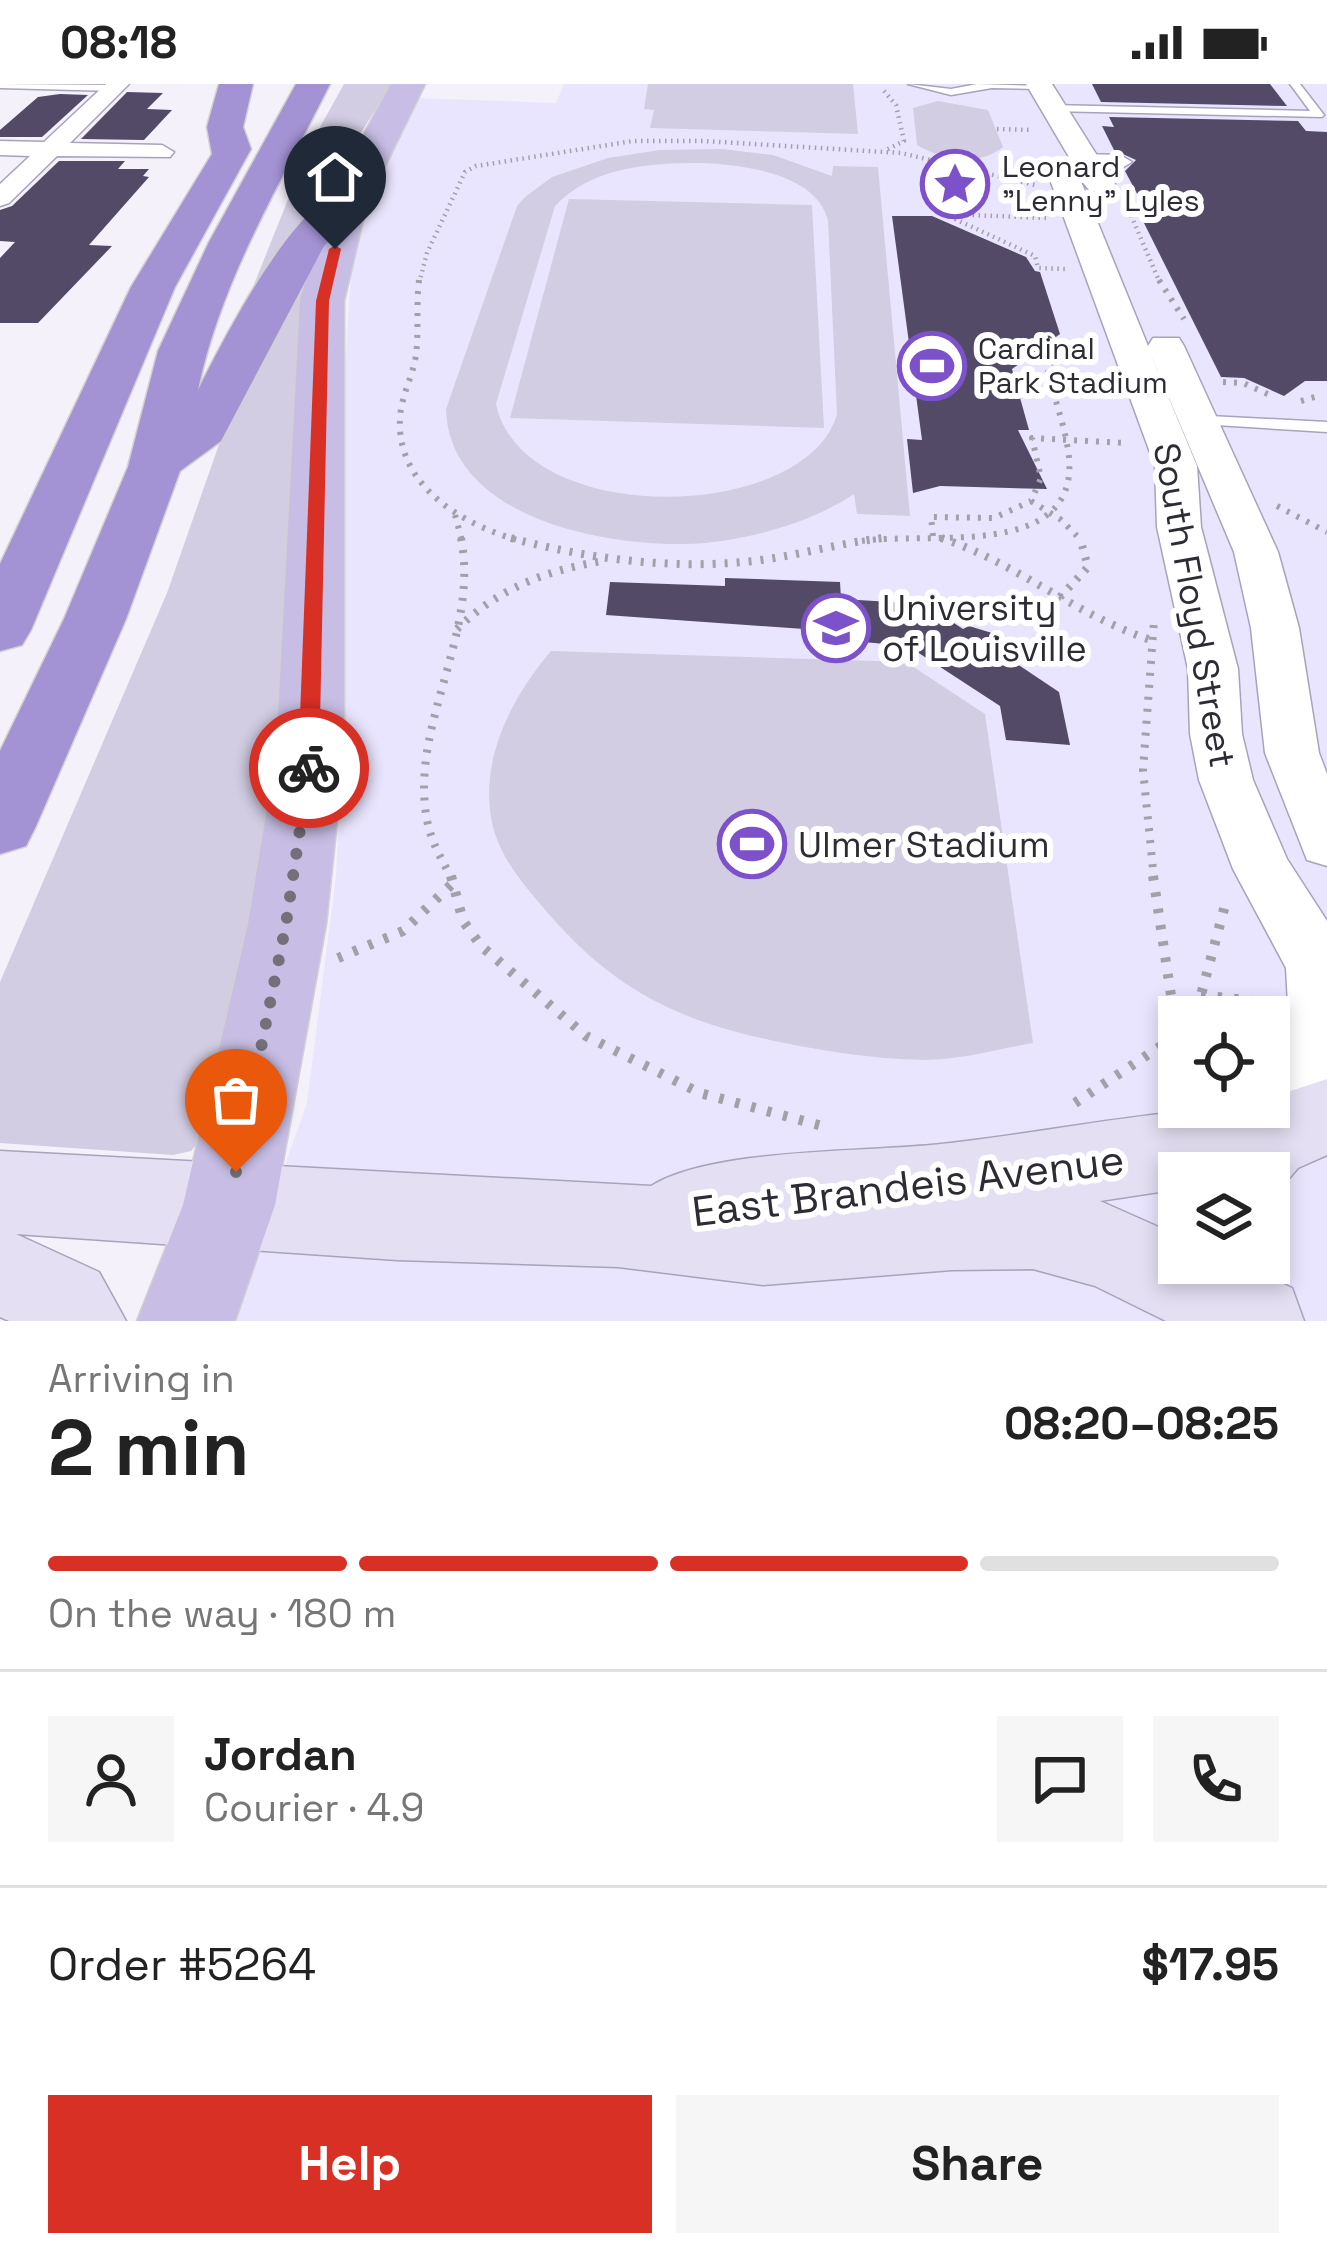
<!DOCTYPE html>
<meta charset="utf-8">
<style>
body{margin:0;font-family:"Space Grotesk",sans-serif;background:#f6f6f6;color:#222;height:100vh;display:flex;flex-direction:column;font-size:45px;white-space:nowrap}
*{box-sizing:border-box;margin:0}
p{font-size:39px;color:#767676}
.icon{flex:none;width:66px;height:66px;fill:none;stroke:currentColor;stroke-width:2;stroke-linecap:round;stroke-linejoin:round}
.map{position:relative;height:1237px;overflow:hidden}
.sheet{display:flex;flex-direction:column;background:#fff;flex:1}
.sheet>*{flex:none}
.fabs{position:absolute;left:1158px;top:912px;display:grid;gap:24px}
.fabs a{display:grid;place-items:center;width:132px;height:132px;border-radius:0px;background:#fff;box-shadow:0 6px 18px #0003;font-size:60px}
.pin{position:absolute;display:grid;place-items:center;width:102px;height:102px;color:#fff;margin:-123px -51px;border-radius:50% 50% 50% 0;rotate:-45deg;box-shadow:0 0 12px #0007}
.pin .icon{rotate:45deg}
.courier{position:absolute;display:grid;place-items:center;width:120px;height:120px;margin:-60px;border:9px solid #d93025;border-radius:50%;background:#fff;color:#222;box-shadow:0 3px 15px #0007}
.summary em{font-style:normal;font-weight:800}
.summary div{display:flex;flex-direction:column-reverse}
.summary{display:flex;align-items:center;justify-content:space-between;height:204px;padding:0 48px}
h1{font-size:78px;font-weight:800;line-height:90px}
.bar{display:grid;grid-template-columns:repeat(4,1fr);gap:18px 12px;align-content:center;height:144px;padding:0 48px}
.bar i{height:15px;border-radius:9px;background:#e0e0e0}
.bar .active{background:#d93025}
.bar p{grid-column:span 4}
.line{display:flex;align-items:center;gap:30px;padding:0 48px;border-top:3px solid #e0e0e0}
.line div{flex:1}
.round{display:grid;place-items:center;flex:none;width:126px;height:126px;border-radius:0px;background:#f6f6f6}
.primary-button{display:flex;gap:24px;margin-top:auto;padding:24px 48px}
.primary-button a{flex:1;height:138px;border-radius:0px;background:#d93025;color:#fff;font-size:48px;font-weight:800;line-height:138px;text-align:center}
.primary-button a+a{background:#f6f6f6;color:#222}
.status{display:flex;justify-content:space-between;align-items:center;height:84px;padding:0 60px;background:#fff;direction:ltr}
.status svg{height:33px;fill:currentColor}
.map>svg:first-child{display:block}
.built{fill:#eae5fe;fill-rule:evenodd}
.green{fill:#d2cde3;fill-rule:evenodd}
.building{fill:#524a67}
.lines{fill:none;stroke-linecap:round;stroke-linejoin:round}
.service-casing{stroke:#a8a3ba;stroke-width:3}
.minor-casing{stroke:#a8a3ba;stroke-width:3}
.tertiary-casing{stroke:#a8a3ba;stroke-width:3}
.secondary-casing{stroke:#a8a3ba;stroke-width:3}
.primary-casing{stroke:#d1d0d2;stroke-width:3}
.motorway-casing{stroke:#d1d0d2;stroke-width:3}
.path-far3{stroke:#a3a0aa;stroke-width:4.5;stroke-dasharray:1.5 4.5;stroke-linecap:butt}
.path-far2{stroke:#a3a0aa;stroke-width:6;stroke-dasharray:3 8;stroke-linecap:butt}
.path-far1{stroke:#a3a0aa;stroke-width:8;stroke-dasharray:3 9;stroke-linecap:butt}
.path{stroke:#a3a0aa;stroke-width:10;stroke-dasharray:4.5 12;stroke-linecap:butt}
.service{fill:#fff;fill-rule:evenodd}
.minor{fill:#fff;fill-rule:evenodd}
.tertiary{fill:#fff;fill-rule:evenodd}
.secondary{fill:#e4dff2;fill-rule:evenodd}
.primary{fill:#c8bee5;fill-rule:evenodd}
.motorway{fill:#a493d4;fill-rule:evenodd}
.route{fill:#d93025}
.done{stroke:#73707a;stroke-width:12;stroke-dasharray:0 21.6}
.labels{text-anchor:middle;stroke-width:12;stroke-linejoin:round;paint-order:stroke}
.far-poi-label{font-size:30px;fill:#2d2b34;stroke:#fff;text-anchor:start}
.street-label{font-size:36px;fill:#2d2b34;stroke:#fff}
.poi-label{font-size:36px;fill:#2d2b34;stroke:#fff;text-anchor:start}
.near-street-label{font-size:42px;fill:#2d2b34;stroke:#fff}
</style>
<div class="status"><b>08:18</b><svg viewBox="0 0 49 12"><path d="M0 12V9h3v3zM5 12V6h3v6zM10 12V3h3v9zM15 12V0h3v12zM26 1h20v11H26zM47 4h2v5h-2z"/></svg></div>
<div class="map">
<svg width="1327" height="1237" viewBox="0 0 1327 1237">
<rect width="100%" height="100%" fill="#f4f1fb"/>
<path class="built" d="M564 0H1327V1237H230L307 1019 336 792 345 622V279L353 163 370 104 415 14 556 19ZM1179 933H1269V1023H1179ZM1179 1089H1269V1179H1179Z"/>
<g class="green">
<path d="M344 0H392L237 243 309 63Z"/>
<path d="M648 0H853L858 50 650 44 654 26 644 25Z"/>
<path d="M938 17 988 26 1003 63C979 83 942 76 917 61L913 24Z"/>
<path d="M722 65 773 71 832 92 833 82 878 83 910 432 857 430 854 410C812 438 755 454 705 459 617 466 449 438 446 325L517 122 525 113 552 93 608 74 660 66ZM692 79C733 79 817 87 828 137L837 330C807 438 523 446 496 320L555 122C591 84 643 80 692 79Z"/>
<path d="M569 115 812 121 824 344 510 334Z"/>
<path d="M313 165 276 757 200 1057 191 1067 173 1071 0 1059V898L167 509 230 329Z"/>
<path d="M551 567 906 578 985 630 1033 959C998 965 960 976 925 976 871 975 814 966 761 954 663 932 604 896 540 820 519 795 496 767 491 733 481 671 513 612 551 567Z"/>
</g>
<g class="building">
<path d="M1092 0H1270L1287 22 1101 18Z"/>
<path d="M127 8 163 9 147 25 172 26 144 56 81 55Z"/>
<path d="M60 10 88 11 42 53H0V46L38 13Z"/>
<path d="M1109 33 1298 37 1306 47 1327 48V297H1305L1284 312 1244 294 1221 293 1134 119H1142L1125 87 1136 76 1114 66 1102 42 1114 43Z"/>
<path d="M59 77H125L118 85H149L143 92 149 93 89 161 112 162 38 239H0V174L15 158 0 157V126L12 122Z"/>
<path d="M892 132H932L1026 173 1035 187 1040 188 1060 250 1012 285 1029 346H1018L1047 405 940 402 913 409 907 355 922 356Z"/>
<path d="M725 494 840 498 841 515 925 520 963 545 969 542 992 549 1004 556 1014 578 1059 608 1070 661 1006 656 1000 622 908 562 863 558 860 549 606 531 610 498 725 502Z"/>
</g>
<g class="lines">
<g class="service-casing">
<g id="service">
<path d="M0 0 114 1 119 4 114 7 0 4Z"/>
<path d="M908 0 951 5 977 0 1045 2 1040 5 992 4 951 11Z"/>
<path d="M1290 0H1300L1324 31 1322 33 1051 27 1045 24 1051 21 1310 27Z"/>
<path d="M1190 331 1327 338V348L1184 339V333Z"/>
</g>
</g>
<g class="minor-casing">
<g id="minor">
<path d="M106 0H129L70 59 162 61 174 68 170 73 57 72 9 119 0 122V100L30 72 0 71V57L44 58Z"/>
<path d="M1082 70 1120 71 1132 78 1120 85 1074 82 1070 77Z"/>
</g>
</g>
<g class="tertiary-casing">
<path id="tertiary" d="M1026 0H1052L1115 100 1100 109 1089 106 1080 95 1148 262 1153 254H1179L1184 262 1278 468 1299 544 1319 669 1327 690V782L1307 776 1265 669 1251 544 1234 468 1148 264 1197 382 1201 443 1238 585 1242 650 1253 696 1287 775 1327 837V1043L1318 1064 1294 1073 1270 1064 1260 1041 1269 1023 1289 938 1286 884 1233 785 1199 696 1190 650 1188 585 1157 443 1155 382 1049 93 1069 73Z"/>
</g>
<g class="secondary-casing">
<path id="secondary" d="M1327 995V1071L1298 1084 1273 1113 1269 1115V1089H1179V1105L1100 1117 1179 1152V1179H1238L1292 1204 1304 1237H1166L1095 1202 1033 1185 952 1186 763 1201 618 1183 397 1176 16 1150 99 1188 126 1237H9L0 1233V1067L651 1102C710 1065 858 1068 931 1061 1044 1050 1155 1023 1269 1023V1014Z"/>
</g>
<g class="primary-casing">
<path id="primary" d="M391 0H425L367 119 344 217V670L326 840 275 1121 235 1237H137L183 1121 248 840 276 670 300 217 327 119Z"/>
</g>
<g class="motorway-casing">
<g id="motorway">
<path d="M219 0H253L243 43 251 65 175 203 31 546 22 561 0 567V480L131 203 212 70 207 43Z"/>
<path d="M296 0H330C281 98 220 198 198 306 223 256 285 136 333 111 342 106 352 108 361 111L367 119 324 162 221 357 180 387 126 535 36 742 26 762 0 770V667L64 535 128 383 158 267 209 158Z"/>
</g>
</g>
<g class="path-far3">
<path d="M884 7 896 21 904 57 886 66"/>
<path d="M997 45 1032 46"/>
<path d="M1124 115 1160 199"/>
<path d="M1046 134 944 130 1035 172 1038 184 1065 185"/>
<path d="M419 199 427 169 465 88 476 82 633 57H704L901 69 1035 101"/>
</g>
<g class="path-far2">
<path d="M419 196C416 221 419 246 416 271 413 292 401 312 400 334 396 403 465 442 521 457"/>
<path d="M1159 196 1184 235"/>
<path d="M1223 298 1243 299 1272 312"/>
<path d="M1301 317 1322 311"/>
<path d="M1031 417 1060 435 1082 457"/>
<path d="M1277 422 1327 448"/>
<path d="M455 431 462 457"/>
<path d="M933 452 931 433 994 434 1031 417 1041 394 1032 354 1125 359"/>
<path d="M941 454 950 457"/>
<path d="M862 457C926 447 1078 477 1069 374 1066 343 1053 313 1047 282L1066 269 1090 262"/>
</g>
<g class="path-far1">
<path d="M511 454C588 475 673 486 753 477 797 472 839 459 883 454"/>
<path d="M941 454C1017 479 1078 533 1154 557"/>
<path d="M1060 513 1088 483 1080 454"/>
<path d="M457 545C499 504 545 487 602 477"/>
<path d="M452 795C442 776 431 758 427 736 409 642 480 550 461 454"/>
<path d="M1154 795 1143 686 1154 537"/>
</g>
<g class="path">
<path d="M451 792 463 837 481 862 586 952 700 1009 826 1043"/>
<path d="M1153 792 1175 938"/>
<path d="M338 874 403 847 453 799"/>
<path d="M1201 911 1271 919"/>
<path d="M1180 933 1201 911 1227 814"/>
<path d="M1075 1019 1161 962 1178 935"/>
</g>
<use href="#service" class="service"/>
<use href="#minor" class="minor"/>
<use href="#tertiary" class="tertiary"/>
<use href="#secondary" class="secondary"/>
<use href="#primary" class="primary"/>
<use href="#motorway" class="motorway"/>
</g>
<path class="route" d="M335 161 341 165 329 217 319 684 309 692 298 684 316 217 329 165Z"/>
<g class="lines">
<path class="done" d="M236 1088 286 840 309 684"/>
</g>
<defs>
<g id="sight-ring" transform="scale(3.45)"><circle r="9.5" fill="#fff" stroke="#7c51ca" stroke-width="1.5"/><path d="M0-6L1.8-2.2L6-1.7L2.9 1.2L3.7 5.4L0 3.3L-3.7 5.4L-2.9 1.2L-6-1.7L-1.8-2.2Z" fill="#7c51ca"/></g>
<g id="stadium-ring" transform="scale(3.45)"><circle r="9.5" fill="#fff" stroke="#7c51ca" stroke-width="1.5"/><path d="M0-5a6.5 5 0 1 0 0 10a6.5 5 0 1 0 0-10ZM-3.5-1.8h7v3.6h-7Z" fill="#7c51ca"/></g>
<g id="university-ring" transform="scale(3.45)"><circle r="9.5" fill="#fff" stroke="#7c51ca" stroke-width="1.5"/><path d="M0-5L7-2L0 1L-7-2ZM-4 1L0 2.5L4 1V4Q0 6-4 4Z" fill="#7c51ca"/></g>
</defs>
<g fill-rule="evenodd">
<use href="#sight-ring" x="955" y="100"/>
<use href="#stadium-ring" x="932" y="282"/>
<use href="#university-ring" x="836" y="544"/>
<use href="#stadium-ring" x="752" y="760"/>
</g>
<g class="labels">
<g class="far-poi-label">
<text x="1002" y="93">Leonard<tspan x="1002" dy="34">"Lenny" Lyles</tspan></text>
<text x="978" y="275">Cardinal<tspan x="978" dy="34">Park Stadium</tspan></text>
</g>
<g class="street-label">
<text transform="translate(1195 521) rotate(80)" y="13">South Floyd Street</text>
</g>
<g class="poi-label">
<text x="882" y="536">University<tspan x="882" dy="41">of Louisville</tspan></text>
<text x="798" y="773">Ulmer Stadium</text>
</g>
<g class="near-street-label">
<text transform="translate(908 1101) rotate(-7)" y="15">East Brandeis Avenue</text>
</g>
</g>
</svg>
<div class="fabs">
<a><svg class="icon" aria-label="locate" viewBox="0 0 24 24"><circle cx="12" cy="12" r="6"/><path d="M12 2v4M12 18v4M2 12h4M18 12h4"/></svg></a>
<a><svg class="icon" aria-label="layers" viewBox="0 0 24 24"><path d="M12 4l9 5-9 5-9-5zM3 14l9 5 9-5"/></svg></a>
</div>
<div class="pin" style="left:236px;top:1088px;background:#ea580c"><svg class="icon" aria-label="bag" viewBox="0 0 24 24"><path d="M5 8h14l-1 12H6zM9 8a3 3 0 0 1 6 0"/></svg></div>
<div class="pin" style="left:335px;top:165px;background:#1f2937"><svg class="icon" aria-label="home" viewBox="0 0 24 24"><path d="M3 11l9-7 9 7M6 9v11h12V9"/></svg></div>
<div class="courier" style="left:309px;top:684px"><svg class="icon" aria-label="bike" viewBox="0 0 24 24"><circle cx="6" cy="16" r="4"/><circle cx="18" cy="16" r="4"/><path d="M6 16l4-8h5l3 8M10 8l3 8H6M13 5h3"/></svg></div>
</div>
<section class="sheet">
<div class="summary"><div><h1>2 min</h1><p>Arriving in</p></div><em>08:20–08:25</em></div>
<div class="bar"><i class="active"></i><i class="active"></i><i class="active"></i><i></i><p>On the way · 180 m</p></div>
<div class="line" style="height:216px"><a class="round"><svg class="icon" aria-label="person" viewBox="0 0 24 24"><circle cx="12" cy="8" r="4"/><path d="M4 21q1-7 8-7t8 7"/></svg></a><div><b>Jordan</b><p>Courier · 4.9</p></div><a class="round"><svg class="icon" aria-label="chat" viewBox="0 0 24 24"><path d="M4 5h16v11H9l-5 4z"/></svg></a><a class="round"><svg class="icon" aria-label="phone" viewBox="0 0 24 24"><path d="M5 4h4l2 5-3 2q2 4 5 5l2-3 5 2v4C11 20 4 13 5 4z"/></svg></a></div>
<div class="line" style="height:156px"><div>Order #5264</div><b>$17.95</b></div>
<div class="primary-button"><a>Help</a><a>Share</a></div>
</section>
